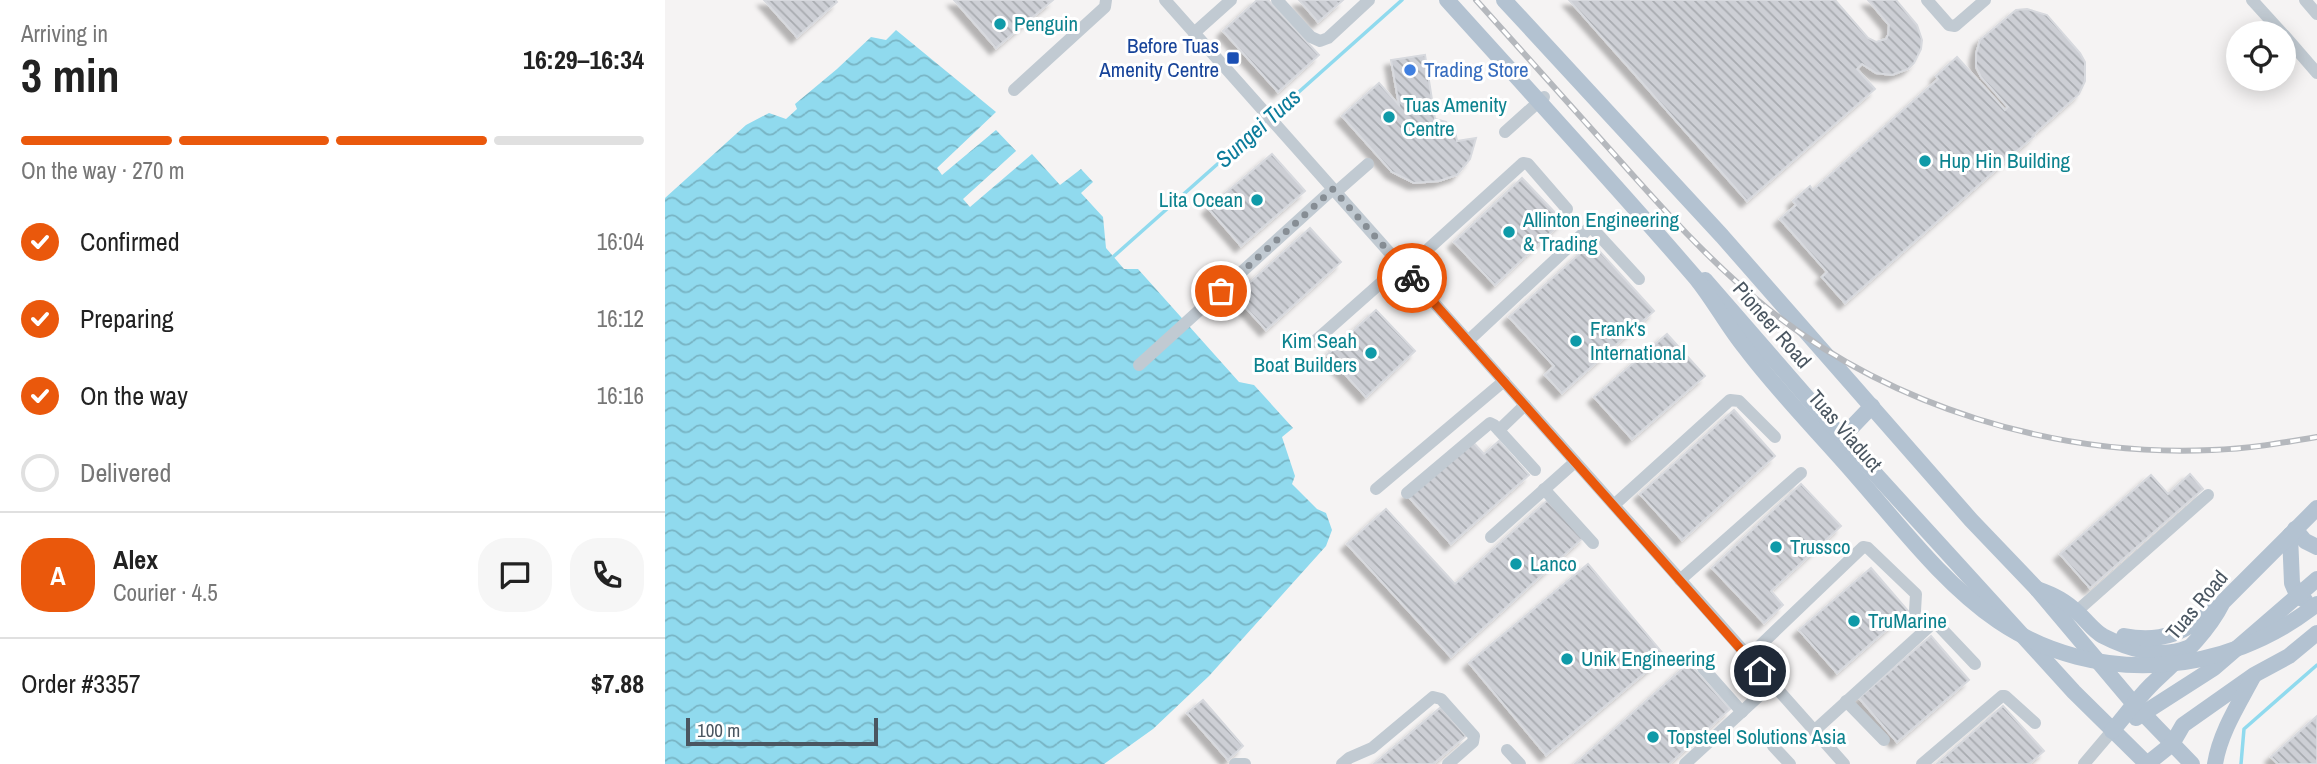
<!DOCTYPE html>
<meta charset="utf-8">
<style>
body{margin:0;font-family:"Archivo Narrow",sans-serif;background:#f6f6f6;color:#222;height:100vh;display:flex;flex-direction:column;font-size:26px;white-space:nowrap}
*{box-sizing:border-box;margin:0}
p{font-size:23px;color:#767676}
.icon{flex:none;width:38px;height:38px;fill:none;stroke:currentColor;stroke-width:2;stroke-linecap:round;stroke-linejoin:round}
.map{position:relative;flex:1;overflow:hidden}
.side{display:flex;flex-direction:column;background:#fff;width:665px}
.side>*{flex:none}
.controls{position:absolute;left:1561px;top:21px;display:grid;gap:14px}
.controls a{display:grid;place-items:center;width:70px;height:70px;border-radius:50%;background:#fff;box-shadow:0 4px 18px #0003;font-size:35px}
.scale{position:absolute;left:21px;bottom:18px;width:192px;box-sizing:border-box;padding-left:7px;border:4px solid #4a5661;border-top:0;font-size:19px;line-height:24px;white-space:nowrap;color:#4a5661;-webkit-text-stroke:5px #fff;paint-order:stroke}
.pin{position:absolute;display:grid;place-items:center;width:60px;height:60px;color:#fff;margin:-30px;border:4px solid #fff;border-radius:50%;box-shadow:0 2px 7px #0007}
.courier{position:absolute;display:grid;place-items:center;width:70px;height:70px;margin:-35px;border:5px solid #ea580c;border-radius:50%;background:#fff;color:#222;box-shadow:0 2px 9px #0007}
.overview em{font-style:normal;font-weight:800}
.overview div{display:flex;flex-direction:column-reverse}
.overview{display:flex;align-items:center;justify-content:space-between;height:119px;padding:0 21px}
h1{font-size:46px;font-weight:800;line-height:52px}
.bar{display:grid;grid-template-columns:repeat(4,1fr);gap:10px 7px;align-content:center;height:84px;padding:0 21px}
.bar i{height:9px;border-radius:5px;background:#e0e0e0}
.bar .current{background:#ea580c}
.bar p{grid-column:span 4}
.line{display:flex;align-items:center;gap:18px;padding:0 21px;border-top:2px solid #e0e0e0}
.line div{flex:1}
.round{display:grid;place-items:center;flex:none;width:74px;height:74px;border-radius:28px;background:#f6f6f6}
ol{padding:0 21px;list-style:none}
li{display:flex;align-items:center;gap:21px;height:77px}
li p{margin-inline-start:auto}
li .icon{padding:7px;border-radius:50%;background:#ea580c;color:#fff;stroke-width:4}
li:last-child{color:#767676}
li i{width:38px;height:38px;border:4px solid #e0e0e0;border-radius:50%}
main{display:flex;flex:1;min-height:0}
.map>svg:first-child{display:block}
.water{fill:url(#water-waves)}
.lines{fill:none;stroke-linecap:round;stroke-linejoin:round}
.stream{stroke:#90daee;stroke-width:3.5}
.building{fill:url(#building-back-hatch);stroke:#d7d9de;stroke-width:2;filter:url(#shadow)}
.minor{stroke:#c1cad2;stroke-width:12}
.major{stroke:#b3c2d1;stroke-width:16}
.rail-casing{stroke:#b5b8bd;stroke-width:6}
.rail{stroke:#fff;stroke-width:3.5;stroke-dasharray:10;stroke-linecap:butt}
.major-bridge{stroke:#b3c2d1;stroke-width:16}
.done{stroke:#868d94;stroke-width:7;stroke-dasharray:0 12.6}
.route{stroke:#ea580c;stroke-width:9}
.culture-dot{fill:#0f9aa8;stroke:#fff;stroke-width:2.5}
.transit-dot{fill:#1a4fb4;stroke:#fff;stroke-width:2.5}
.shop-dot{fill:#3f7fe0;stroke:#fff;stroke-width:2.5}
.labels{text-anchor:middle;stroke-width:6;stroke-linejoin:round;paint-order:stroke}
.culture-label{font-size:21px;fill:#0d838f;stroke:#fff;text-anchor:start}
.transit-label{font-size:21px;fill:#164399;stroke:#fff;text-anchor:end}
.shop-label{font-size:21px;fill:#366cbe;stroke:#fff;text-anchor:start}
.street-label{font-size:21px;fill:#4a5661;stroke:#fff}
.water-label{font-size:23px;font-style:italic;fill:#0c7c9b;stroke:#fff}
</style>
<main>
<section class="side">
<div class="overview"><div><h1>3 min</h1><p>Arriving in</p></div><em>16:29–16:34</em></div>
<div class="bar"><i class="current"></i><i class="current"></i><i class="current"></i><i></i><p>On the way · 270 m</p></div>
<ol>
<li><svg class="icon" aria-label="check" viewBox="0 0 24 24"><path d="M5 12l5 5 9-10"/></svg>Confirmed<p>16:04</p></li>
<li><svg class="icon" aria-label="check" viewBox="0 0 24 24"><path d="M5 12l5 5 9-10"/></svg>Preparing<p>16:12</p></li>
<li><svg class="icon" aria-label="check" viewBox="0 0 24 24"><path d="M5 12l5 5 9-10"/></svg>On the way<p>16:16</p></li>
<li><i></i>Delivered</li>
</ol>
<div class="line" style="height:126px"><b class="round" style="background:#ea580c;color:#fff">A</b><div><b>Alex</b><p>Courier · 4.5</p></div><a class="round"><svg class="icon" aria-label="chat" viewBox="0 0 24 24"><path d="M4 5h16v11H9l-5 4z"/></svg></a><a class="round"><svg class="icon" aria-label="phone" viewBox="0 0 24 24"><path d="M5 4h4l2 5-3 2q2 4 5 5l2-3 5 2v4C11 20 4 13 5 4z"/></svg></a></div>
<div class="line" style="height:91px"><div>Order #3357</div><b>$7.88</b></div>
</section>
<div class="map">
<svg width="1652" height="764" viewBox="0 0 1652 764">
<defs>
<pattern id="water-waves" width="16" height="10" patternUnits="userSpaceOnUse" patternTransform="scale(1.75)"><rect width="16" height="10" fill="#90daee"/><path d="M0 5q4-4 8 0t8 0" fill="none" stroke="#78b4c4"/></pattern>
<pattern id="building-back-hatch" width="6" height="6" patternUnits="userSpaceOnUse" patternTransform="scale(1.75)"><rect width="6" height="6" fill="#cdcfd5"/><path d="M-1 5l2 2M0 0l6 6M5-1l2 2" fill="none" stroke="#a8abb0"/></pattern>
<filter id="shadow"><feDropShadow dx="-6" dy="6" stdDeviation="2" flood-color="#0004"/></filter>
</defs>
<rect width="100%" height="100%" fill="#f5f3f3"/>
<path class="water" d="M231 30 331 112 272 168 277 175 331 130 351 151 298 199 305 207 367 154 395 185 416 169 428 182 416 193 438 217 441 248 459 269H473L574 382 589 385 628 428 617 437 630 476 627 484 652 509 661 513 667 530 661 546 544 676 488 729 439 764H0V198L81 125 104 113 121 119 132 109 130 104 172 69 206 37 221 40Z"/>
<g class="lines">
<g class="stream">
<path d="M608 115 737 0"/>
<path d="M449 256 602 120"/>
<path d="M1576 764 1579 729 1652 665"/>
</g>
</g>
<g class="building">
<path d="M99 0H170L172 2 132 37Z"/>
<path d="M289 0H388L331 48Z"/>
<path d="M592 0H603L654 55 613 92 558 31Z"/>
<path d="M634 0H678L653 22Z"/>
<path d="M904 0H1170L1203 38 1211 42 1221 39 1223 35 1224 25 1203 0H1231L1252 25 1257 40 1256 49 1249 63 1243 69 1227 75 1211 73 1197 64 1192 69 1210 89 1082 201Z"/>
<path d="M1362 9 1382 15 1415 53 1420 62V81L1414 94 1368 135 1369 136 1180 303 1157 277 1162 272 1115 219 1131 205 1128 201 1145 186 1148 190 1273 79 1271 76 1292 57 1340 110 1343 107 1316 77 1311 67V54L1315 40 1351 10Z"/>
<path d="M760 55 770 119 781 122 790 131 792 141 811 138 805 159 792 175 774 181 749 183 727 172 677 116 714 83 734 105 726 60Z"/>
<path d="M607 154 640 191 576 246 543 208Z"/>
<path d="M857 178 898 221 830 285 789 242Z"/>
<path d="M645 228 676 262 601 330 570 296Z"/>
<path d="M927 243 989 311 897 393 880 375 889 366 844 317Z"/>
<path d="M711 310 750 351 701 397 662 355Z"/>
<path d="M1002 334 1040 376 967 439 929 397Z"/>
<path d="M1069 410 1110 456 1017 540 975 494Z"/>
<path d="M805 439 819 454 834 441 864 475 786 544 742 495Z"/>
<path d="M1525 474 1538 489 1425 588 1395 554 1486 475 1503 494Z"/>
<path d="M1136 484 1176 526 1106 591 1118 605 1099 623 1047 568Z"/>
<path d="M885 498 920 536 786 657 682 544 721 509 790 584Z"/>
<path d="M923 564 1000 656 881 755 804 663Z"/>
<path d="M1206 568 1243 611 1172 673 1134 630Z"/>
<path d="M1266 636 1304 680 1232 742 1194 698Z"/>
<path d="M1024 663 1065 709 1004 764H910Z"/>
<path d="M538 700 578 746 563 760 522 713Z"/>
<path d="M1338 706 1379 751 1364 764H1272Z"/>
<path d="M776 707 801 736 768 764H709Z"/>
<path d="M1652 716V764H1613L1606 757Z"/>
</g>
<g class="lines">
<g class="minor">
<path d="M500 0 1179 764"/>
<path d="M612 0 646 37 655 41 663 38 704 0"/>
<path d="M1262 0 1284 25 1290 26 1320 0"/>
<path d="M1587 0 1617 33"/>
<path d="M1640 0 1652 14"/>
<path d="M529 33 566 0"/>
<path d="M1619 35 1652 73"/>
<path d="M349 90 440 7 441 0"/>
<path d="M840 132 879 97"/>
<path d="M671 192 703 164"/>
<path d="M740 270 858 163 863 164 902 209"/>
<path d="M803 341 923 229H928L974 279"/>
<path d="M649 342 736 265"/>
<path d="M474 365 668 189"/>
<path d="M834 430 860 405"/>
<path d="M711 489 839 381"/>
<path d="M879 489 928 543"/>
<path d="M742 493 825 423 829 425 870 470"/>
<path d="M949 505 1065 400 1074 401 1110 437"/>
<path d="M826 537 910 462"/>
<path d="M1015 580 1136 473"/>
<path d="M1412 611 1543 495"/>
<path d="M1083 657 1198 547 1203 548 1251 594 1250 611"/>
<path d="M1038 668 1077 712"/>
<path d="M1181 701 1219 740"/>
<path d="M1149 731 1267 624 1274 626 1310 664"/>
<path d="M1108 746 1125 764"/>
<path d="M842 750 855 764"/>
<path d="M570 764H580"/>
<path d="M677 764 684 758 707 748 768 697 776 699 809 736 808 742 783 764"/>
<path d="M1020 764 1107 684"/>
<path d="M1257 764 1337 696H1340L1370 723"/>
<path d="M1419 764 1447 731"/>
</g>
<g class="major">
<path d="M839 0 1057 236 1306 520 1372 589 1469 704 1527 764"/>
<path d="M1040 280 1173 433 1409 692 1482 764"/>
<path d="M1173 433 1186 428 1207 406"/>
<path d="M1630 529 1640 541 1652 547"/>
<path d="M1625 535 1627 583 1633 597 1640 600"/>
<path d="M1372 589C1389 595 1401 601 1414 614 1422 621 1429 631 1438 636 1463 649 1496 659 1522 648"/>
<path d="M1459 636C1497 644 1522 631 1551 608"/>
<path d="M1471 718 1549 668 1652 579"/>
<path d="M1447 731C1460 716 1472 699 1486 685 1513 659 1541 636 1558 602L1652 508"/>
<path d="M1482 764 1507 744 1518 725 1589 675 1624 656 1652 633"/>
<path d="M1550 764C1555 733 1573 705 1588 677"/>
</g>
<g class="rail-casing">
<path id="rail" d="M811 0C857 51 903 103 949 154 997 208 1045 262 1102 308 1225 407 1390 457 1547 450 1582 449 1617 443 1652 437"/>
</g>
<use href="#rail" class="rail"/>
<path class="major-bridge" d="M782 0C865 92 949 183 1030 277 1049 300 1062 326 1081 349 1115 394 1156 435 1193 478 1236 527 1279 584 1333 621 1432 688 1561 676 1652 604"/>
</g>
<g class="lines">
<path class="done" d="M556 291 668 189 747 278"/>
<path class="route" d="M747 278 1095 671"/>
</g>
<g class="culture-dot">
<circle cx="335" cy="24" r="7"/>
<circle cx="724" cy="117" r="7"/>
<circle cx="1260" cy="161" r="7"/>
<circle cx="592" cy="200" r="7"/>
<circle cx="844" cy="232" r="7"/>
<circle cx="911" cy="341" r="7"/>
<circle cx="706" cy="353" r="7"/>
<circle cx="1111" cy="547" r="7"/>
<circle cx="851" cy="564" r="7"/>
<circle cx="1189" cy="621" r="7"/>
<circle cx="902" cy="659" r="7"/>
<circle cx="988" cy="737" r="7"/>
</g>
<rect class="transit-dot" x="561" y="51" width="14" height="14" rx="3.5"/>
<circle class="shop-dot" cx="745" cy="70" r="7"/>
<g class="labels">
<g class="culture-label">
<text x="349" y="31">Penguin</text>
<text x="738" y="112">Tuas Amenity<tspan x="738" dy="24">Centre</tspan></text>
<text x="1274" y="168">Hup Hin Building</text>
<text x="578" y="207" text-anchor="end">Lita Ocean</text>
<text x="858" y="227">Allinton Engineering<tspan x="858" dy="24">&amp; Trading</tspan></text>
<text x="925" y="336">Frank's<tspan x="925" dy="24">International</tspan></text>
<text x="692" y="348" text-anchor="end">Kim Seah<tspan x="692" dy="24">Boat Builders</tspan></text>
<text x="1125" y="554">Trussco</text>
<text x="865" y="571">Lanco</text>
<text x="1203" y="628">TruMarine</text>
<text x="916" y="666">Unik Engineering</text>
<text x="1002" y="744">Topsteel Solutions Asia</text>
</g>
<g class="transit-label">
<text x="554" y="53">Before Tuas<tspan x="554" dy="24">Amenity Centre</tspan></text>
</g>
<g class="shop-label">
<text x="759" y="77">Trading Store</text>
</g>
<g class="street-label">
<text transform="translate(1107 325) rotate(49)" y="7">Pioneer Road</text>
<text transform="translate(1180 431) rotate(49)" y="7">Tuas Viaduct</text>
<text transform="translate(1532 605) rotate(-50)" y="7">Tuas Road</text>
</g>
<g class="water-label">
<text transform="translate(593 128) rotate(-42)" y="8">Sungei Tuas</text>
</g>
</g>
</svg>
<div class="controls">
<a><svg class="icon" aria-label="locate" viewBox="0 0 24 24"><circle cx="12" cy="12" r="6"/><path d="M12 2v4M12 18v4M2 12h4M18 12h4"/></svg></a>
</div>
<div class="scale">100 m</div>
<div class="pin" style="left:556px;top:291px;background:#ea580c"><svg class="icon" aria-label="bag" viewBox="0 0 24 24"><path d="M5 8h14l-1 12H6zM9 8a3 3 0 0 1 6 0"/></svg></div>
<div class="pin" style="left:1095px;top:671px;background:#1f2937"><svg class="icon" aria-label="home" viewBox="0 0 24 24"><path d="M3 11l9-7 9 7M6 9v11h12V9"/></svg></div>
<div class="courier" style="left:747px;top:278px"><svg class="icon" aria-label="bike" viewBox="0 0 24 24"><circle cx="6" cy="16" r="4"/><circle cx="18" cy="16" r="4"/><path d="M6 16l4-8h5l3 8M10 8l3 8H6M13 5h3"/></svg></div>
</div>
</main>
